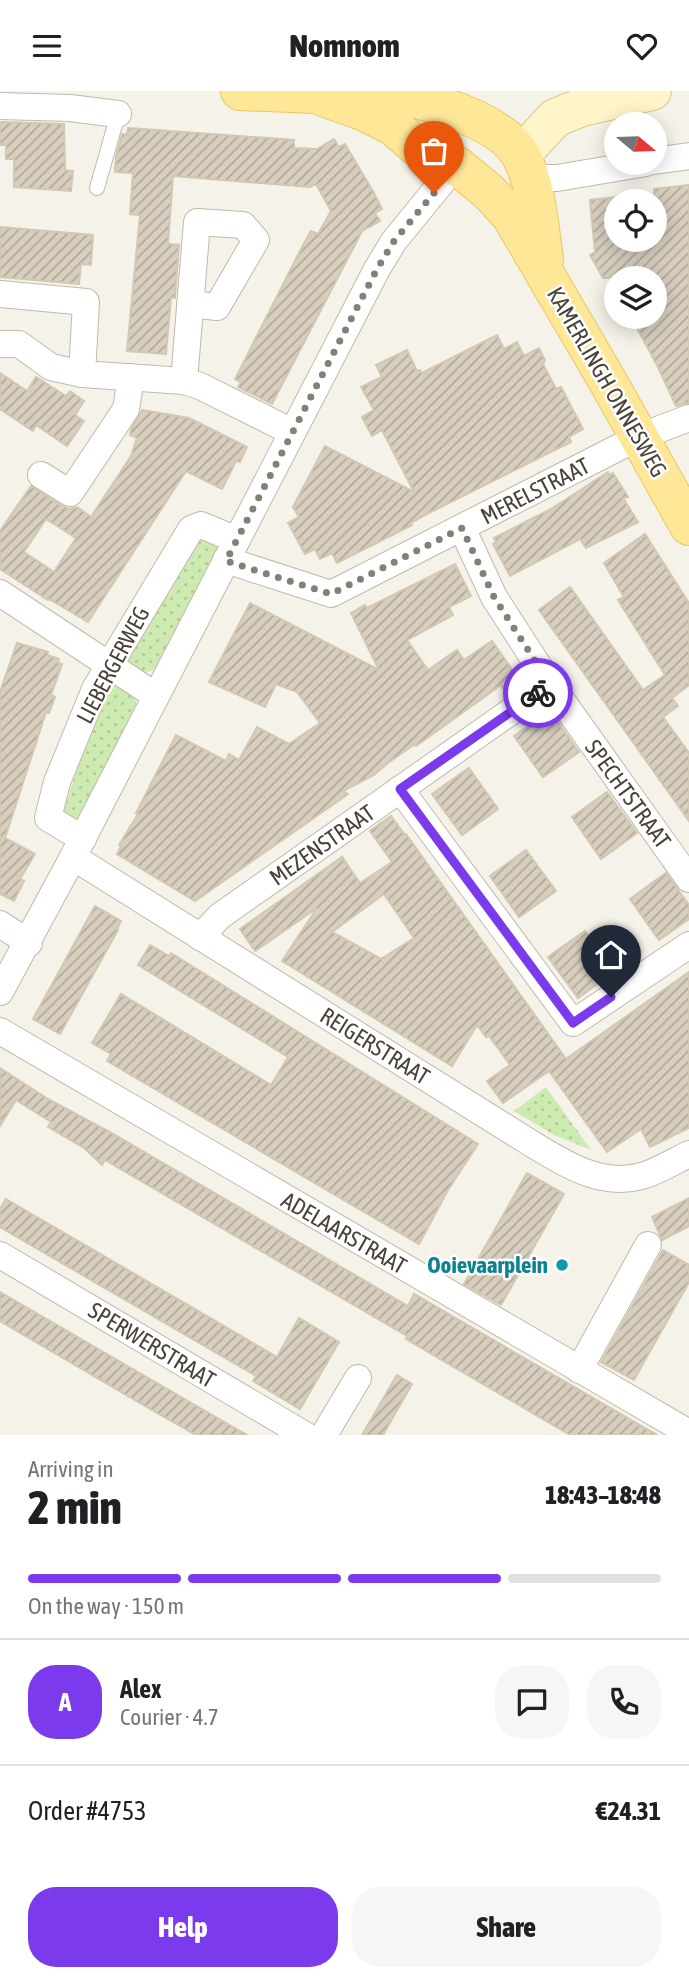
<!DOCTYPE html>
<meta charset="utf-8">
<style>
body{margin:0;font-family:"Asap Condensed",sans-serif;background:#f6f6f6;color:#202124;height:100vh;display:flex;flex-direction:column;font-size:26px;white-space:nowrap}
*{box-sizing:border-box;margin:0}
p{font-size:23px;color:#757577}
.icon{flex:none;width:38px;height:38px;fill:none;stroke:currentColor;stroke-width:2;stroke-linecap:round;stroke-linejoin:round}
.map{position:relative;height:1344px;overflow:hidden}
.drawer{display:flex;flex-direction:column;background:#fff;flex:1}
.drawer>*{flex:none}
.needle{width:46px;rotate:109deg}
.controls{position:absolute;left:604px;top:21px;display:grid;gap:14px}
.controls a{display:grid;place-items:center;width:63px;height:63px;border-radius:50%;background:#fff;box-shadow:0 4px 18px #0003;font-size:35px}
.pin{position:absolute;display:grid;place-items:center;width:60px;height:60px;color:#fff;margin:-72px -30px;border-radius:50% 50% 50% 0;rotate:-45deg;box-shadow:0 0 7px #0007}
.pin .icon{rotate:45deg}
.courier{position:absolute;display:grid;place-items:center;width:70px;height:70px;margin:-35px;border:5px solid #7c3aed;border-radius:50%;background:#fff;color:#222;box-shadow:0 2px 9px #0007}
.overview em{font-style:normal;font-weight:800}
.overview div{display:flex;flex-direction:column-reverse}
.overview{display:flex;align-items:center;justify-content:space-between;height:119px;padding:0 28px}
h1{font-size:46px;font-weight:800;line-height:52px}
.bar{display:grid;grid-template-columns:repeat(4,1fr);gap:10px 7px;align-content:center;height:84px;padding:0 28px}
.bar i{height:9px;border-radius:5px;background:#e0e0e0}
.bar .active{background:#7c3aed}
.bar p{grid-column:span 4}
.line{display:flex;align-items:center;gap:18px;padding:0 28px;border-top:2px solid #e0e0e0}
.line div{flex:1}
.round{display:grid;place-items:center;flex:none;width:74px;height:74px;border-radius:28px;background:#f6f6f6}
.action{display:flex;gap:14px;margin-top:auto;padding:14px 28px}
.action a{flex:1;height:80px;border-radius:28px;background:#7c3aed;color:#fff;font-size:28px;font-weight:800;line-height:80px;text-align:center}
.action a+a{background:#f6f6f6;color:#202124}
header{display:flex;justify-content:space-between;align-items:center;height:91px;padding:0 28px;background:#fff;font-size:32px;font-weight:800}
.map>svg:first-child{display:block}
.grass{fill:url(#grass-dots)}
.building{fill:url(#building-hatch);stroke:#d2c7b1;stroke-width:2;fill-rule:evenodd}
.lines{fill:none;stroke-linecap:round;stroke-linejoin:round}
.service-casing{stroke:#c1baab;stroke-width:16}
.minor-casing{stroke:#c1baab;stroke-width:28}
.secondary-casing{stroke:#d6c897;stroke-width:40}
.primary-casing{stroke:#e8c764;stroke-width:40}
.service{stroke:#fff;stroke-width:14}
.minor{stroke:#fff;stroke-width:26}
.secondary{stroke:#fff5c9;stroke-width:38}
.primary{stroke:#ffe798;stroke-width:38}
.done{stroke:#858075;stroke-width:7;stroke-dasharray:0 12.6}
.route{stroke:#7c3aed;stroke-width:9}
.culture-dot{fill:#0f9aa8;stroke:#fff;stroke-width:2.5}
.labels{text-anchor:middle;stroke-width:5;stroke-linejoin:round;paint-order:stroke}
.street-label{font-size:23px;fill:#494337;stroke:#fff}
.culture-label{font-size:23px;font-weight:bold;fill:#0d838f;stroke:#fff;text-anchor:end}
</style>
<header><svg class="icon" aria-label="menu" viewBox="0 0 24 24"><path d="M4 6h16M4 12h16M4 18h16"/></svg>Nomnom<svg class="icon" aria-label="heart" viewBox="0 0 24 24"><path d="M12 20l-8-8c-3-5 5-10 8-4 3-6 11-1 8 4z"/></svg></header>
<div class="map">
<svg width="689" height="1344" viewBox="0 0 689 1344">
<defs>
<pattern id="grass-dots" width="8" height="8" patternUnits="userSpaceOnUse" patternTransform="scale(1.75)"><rect width="8" height="8" fill="#cdeab1"/><path d="M2 2h.1M6 6h.1" fill="none" stroke="#b2ca99" stroke-width="1.8" stroke-linecap="round"/></pattern>
<pattern id="building-hatch" width="6" height="6" patternUnits="userSpaceOnUse" patternTransform="scale(1.75)"><rect width="6" height="6" fill="#d7cebe"/><path d="M-1 1l2-2M0 6l6-6M5 7l2-2" fill="none" stroke="#b0a99b"/></pattern>
</defs>
<rect width="100%" height="100%" fill="#f5f2e9"/>
<g class="grass">
<path d="M202 440 223 458 160 576C145 584 138 582 124 573Z"/>
<path d="M113 589 134 603 138 623 84 726 72 732 62 724 104 597Z"/>
<path d="M546 996 591 1059 554 1044 514 1020Z"/>
</g>
<g class="building">
<path d="M0 31 64 33 65 79 73 80 71 100 14 96V68H6V54H0Z"/>
<path d="M128 37 294 49V57L317 58 334 48 339 56 345 53 374 102 382 118 375 122 380 130 362 140 272 313 238 296 241 291 235 288 302 156 311 140 318 143 331 120 316 93 310 96 173 85 168 153 179 154 175 207 171 206 166 263 127 260 140 124 130 123 133 82 115 81 116 65 122 43 127 44Z"/>
<path d="M689 94V312L676 315 658 276 631 226H654V187H603L590 164 595 161 590 109 616 106V149H654V98Z"/>
<path d="M0 136 93 144 91 174 81 173 79 193 0 186Z"/>
<path d="M497 244 504 258 517 251 524 265 539 257 545 269 543 273 556 298 561 296 583 338 569 346 571 351 429 422 411 432 412 434 337 472 332 462 320 468 315 458 305 463 288 432 299 426 293 416 325 355 414 401 382 339 372 345 362 326 374 319 361 296 382 286 376 274 407 259 417 280 420 279 422 282Z"/>
<path d="M0 282 27 300 36 286 66 305 70 300 84 310 75 324 84 330 67 355 36 334 33 340 0 318Z"/>
<path d="M142 319 189 327 247 356 240 371 236 370 222 398 186 380 88 531 49 508 48 509 0 478V440L31 395 62 415 69 418 77 416 91 426 131 365 137 347 130 344 131 338ZM46 428 76 447 54 481 24 461Z"/>
<path d="M608 381 609 384 613 382 628 406 623 407 638 431 586 457 580 448 510 485 493 453 496 451 494 447 551 418Z"/>
<path d="M645 443 689 512V594L672 607 678 615 663 626 689 662V730L539 519 570 496 643 599 665 584 618 509 624 506 604 472Z"/>
<path d="M455 473 471 505 449 516 453 524 407 549 428 579 457 559 464 569 492 550 518 587 503 598 501 594 416 655 415 653 388 672 374 684 343 700 348 703 195 810 117 763 121 755 119 754 138 723 136 722 176 644 226 670 229 663 239 669 257 636 289 653 320 632 297 601 276 593 265 616 209 591 250 512 379 579 351 522 365 514 367 517Z"/>
<path d="M17 552 48 561 47 564 59 568 58 572 62 573 51 604 55 606 49 622 46 621 5 747 35 763 20 788 24 790 14 810 0 803V601Z"/>
<path d="M550 620 579 661 543 686 514 645Z"/>
<path d="M469 677 498 718 462 744 432 703Z"/>
<path d="M607 701 637 742 601 768 572 726Z"/>
<path d="M391 725 405 744 406 743 566 968 689 881V1037L650 1056 641 1038 607 1061 549 980 503 1012 487 990 510 974 489 945 486 946 477 934 452 975 282 870 317 817 255 860 240 838 342 766 360 792 392 771 370 740ZM384 803 414 847 381 868 332 841Z"/>
<path d="M526 759 556 800 519 826 490 785Z"/>
<path d="M666 782 689 814V828L659 849 630 808Z"/>
<path d="M95 815 121 830 117 838 118 839 60 943 33 928Z"/>
<path d="M585 840 614 881 578 907 548 866Z"/>
<path d="M150 854 169 865 171 862 478 1053 448 1099 419 1153 107 970 111 963 92 952 121 903 271 994 288 966 138 874Z"/>
<path d="M0 977 48 1008 110 1041 408 1215 414 1203 657 1344H570L406 1248 407 1245 105 1069 102 1074 84 1057 48 1036 51 1031 16 1009 0 1035Z"/>
<path d="M527 1082 564 1103 501 1214 464 1193Z"/>
<path d="M689 1107V1135L662 1149 652 1126Z"/>
<path d="M6 1108 277 1266 299 1227 339 1251 300 1318 253 1290 256 1285 0 1136V1118Z"/>
<path d="M663 1159 689 1174V1191L634 1289 601 1271Z"/>
<path d="M0 1201 207 1321 247 1344H196L150 1318 0 1230Z"/>
<path d="M397 1284 412 1293 383 1344H362Z"/>
</g>
<g class="lines">
<g class="service-casing">
<path id="service" d="M97 97 118 23"/>
</g>
<g class="minor-casing">
<g id="minor">
<path d="M0 15 70 17 118 23"/>
<path d="M654 70 689 65"/>
<path d="M530 87H557L646 72"/>
<path d="M0 203 86 211 82 283"/>
<path d="M0 253H19L51 276 82 283 184 290 200 295 292 341"/>
<path d="M184 290 197 131 243 134 256 149 217 216 190 213"/>
<path d="M41 384 70 402 126 318 131 286"/>
<path d="M462 437 494 506 550 593 689 788"/>
<path d="M226 469 331 503 639 346 689 327"/>
<path d="M0 502 156 605"/>
<path d="M400 698 573 932 689 854"/>
<path d="M83 748 48 727 57 691 95 598 191 438 201 434 237 449"/>
<path d="M73 766 529 1051C563 1072 602 1098 645 1084 660 1079 675 1070 689 1063"/>
<path d="M0 833 29 852"/>
<path d="M200 846 220 825 550 593"/>
<path d="M0 901 73 766 377 178 394 150 456 74"/>
<path d="M0 940 689 1342"/>
<path d="M0 1164 305 1344"/>
<path d="M579 1279 648 1154"/>
<path d="M324 1344 358 1287"/>
</g>
</g>
<g class="secondary-casing">
<path id="secondary" d="M521 64 555 27 582 16 652 0"/>
</g>
<g class="primary-casing">
<g id="primary">
<path d="M240 0 315 3 339 0"/>
<path d="M378 0C419 7 503 27 522 67 537 98 539 134 544 168"/>
<path d="M315 3 365 21 393 35 417 56 456 74 489 101 511 125 607 289 689 435"/>
</g>
</g>
<use href="#service" class="service"/>
<use href="#minor" class="minor"/>
<use href="#secondary" class="secondary"/>
<use href="#primary" class="primary"/>
</g>
<g class="lines">
<path class="done" d="M434 102 394 150 377 178 226 470 331 503 462 437 494 506 550 593 538 602"/>
<path class="route" d="M538 602 400 698 573 932 611 906"/>
</g>
<circle class="culture-dot" cx="562" cy="1174" r="7"/>
<g class="labels">
<g class="street-label">
<text transform="translate(607 291) rotate(60)" y="8">KAMERLINGH ONNESWEG</text>
<text transform="translate(535 400) rotate(-27)" y="8">MERELSTRAAT</text>
<text transform="translate(113 574) rotate(-62)" y="8">LIEBERGERWEG</text>
<text transform="translate(628 703) rotate(54)" y="8">SPECHTSTRAAT</text>
<text transform="translate(322 754) rotate(-35)" y="8">MEZENSTRAAT</text>
<text transform="translate(375 955) rotate(32)" y="8">REIGERSTRAAT</text>
<text transform="translate(344 1142) rotate(30)" y="8">ADELAARSTRAAT</text>
<text transform="translate(152 1254) rotate(31)" y="8">SPERWERSTRAAT</text>
</g>
<g class="culture-label">
<text x="548" y="1182">Ooievaarplein</text>
</g>
</g>
</svg>
<div class="controls">
<a><svg class="needle" viewBox="-14 -14 28 28"><path d="M0-13l5 13h-10z" fill="#e53935"/><path d="M0 13l5-13h-10z" fill="#757577"/></svg></a>
<a><svg class="icon" aria-label="locate" viewBox="0 0 24 24"><circle cx="12" cy="12" r="6"/><path d="M12 2v4M12 18v4M2 12h4M18 12h4"/></svg></a>
<a><svg class="icon" aria-label="layers" viewBox="0 0 24 24"><path d="M12 4l9 5-9 5-9-5zM3 14l9 5 9-5"/></svg></a>
</div>
<div class="pin" style="left:434px;top:102px;background:#ea580c"><svg class="icon" aria-label="bag" viewBox="0 0 24 24"><path d="M5 8h14l-1 12H6zM9 8a3 3 0 0 1 6 0"/></svg></div>
<div class="pin" style="left:611px;top:906px;background:#1f2937"><svg class="icon" aria-label="home" viewBox="0 0 24 24"><path d="M3 11l9-7 9 7M6 9v11h12V9"/></svg></div>
<div class="courier" style="left:538px;top:602px"><svg class="icon" aria-label="bike" viewBox="0 0 24 24"><circle cx="6" cy="16" r="4"/><circle cx="18" cy="16" r="4"/><path d="M6 16l4-8h5l3 8M10 8l3 8H6M13 5h3"/></svg></div>
</div>
<section class="drawer">
<div class="overview"><div><h1>2 min</h1><p>Arriving in</p></div><em>18:43–18:48</em></div>
<div class="bar"><i class="active"></i><i class="active"></i><i class="active"></i><i></i><p>On the way · 150 m</p></div>
<div class="line" style="height:126px"><b class="round" style="background:#7c3aed;color:#fff">A</b><div><b>Alex</b><p>Courier · 4.7</p></div><a class="round"><svg class="icon" aria-label="chat" viewBox="0 0 24 24"><path d="M4 5h16v11H9l-5 4z"/></svg></a><a class="round"><svg class="icon" aria-label="phone" viewBox="0 0 24 24"><path d="M5 4h4l2 5-3 2q2 4 5 5l2-3 5 2v4C11 20 4 13 5 4z"/></svg></a></div>
<div class="line" style="height:91px"><div>Order #4753</div><b>€24.31</b></div>
<div class="action"><a>Help</a><a>Share</a></div>
</section>
